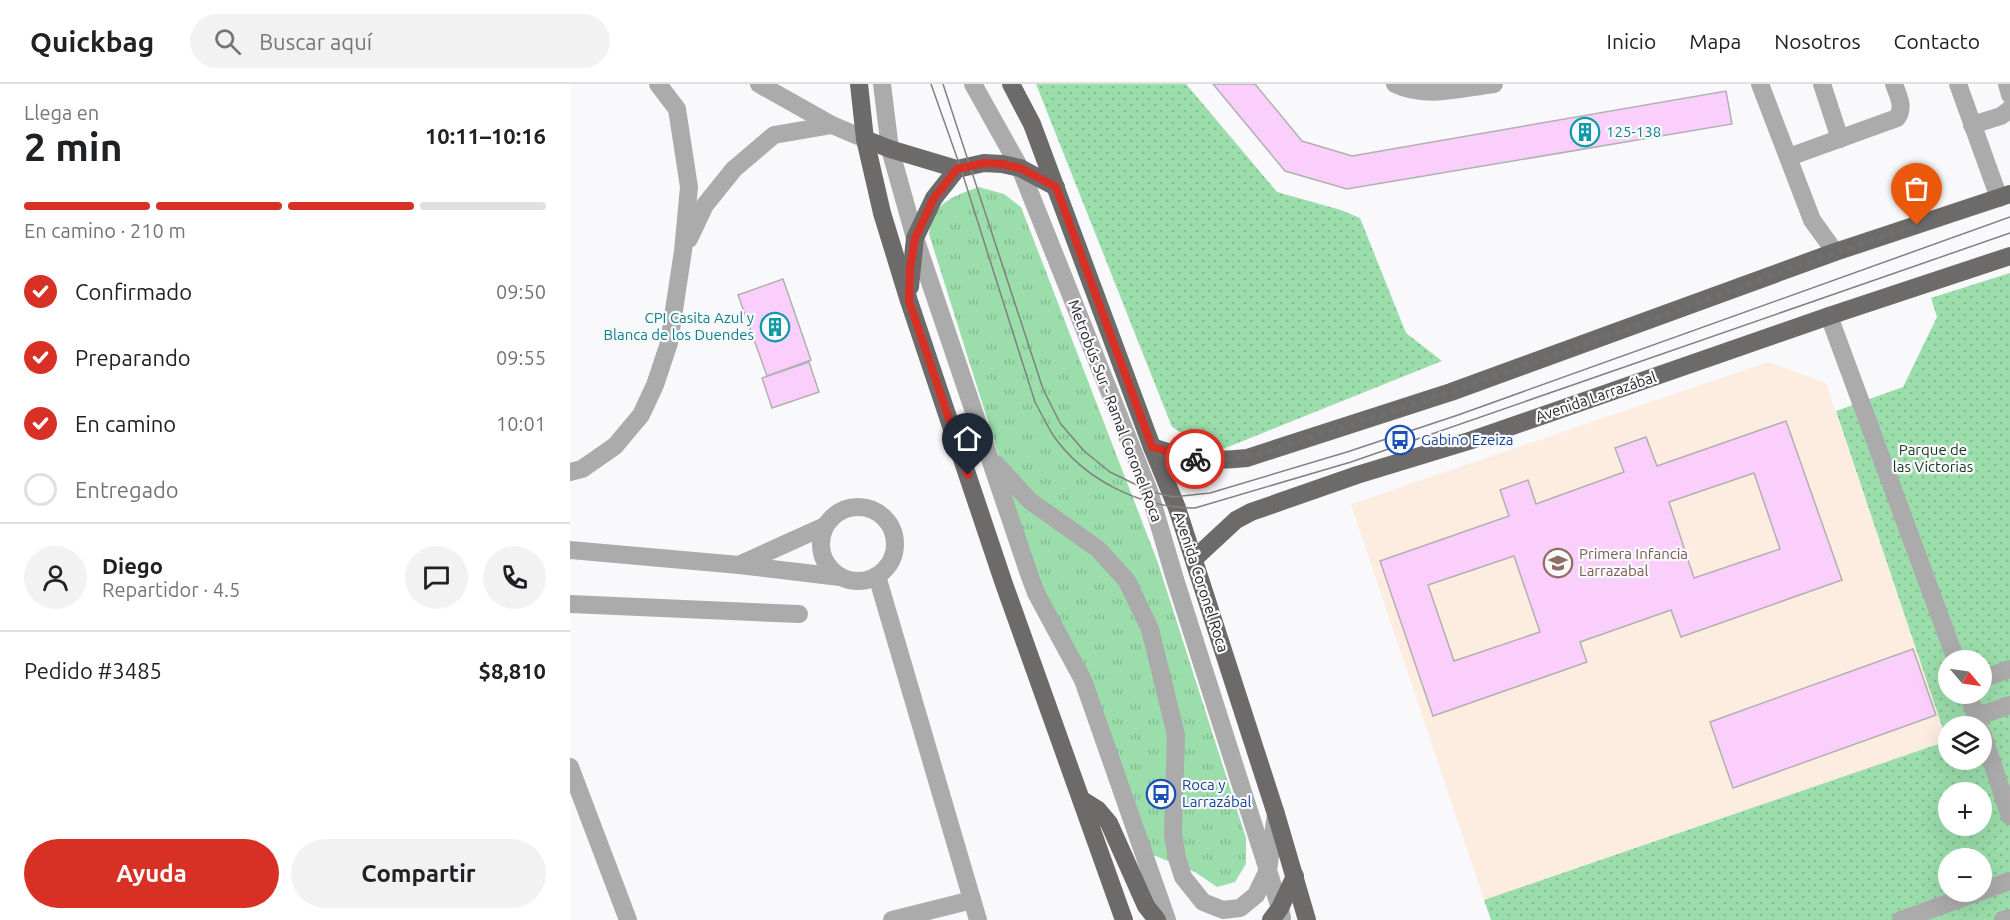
<!DOCTYPE html>
<html lang="es">
<meta charset="utf-8">
<style>
body{margin:0;font-family:Ubuntu,sans-serif;background:#f2f2f2;color:#202124;height:100vh;display:flex;flex-direction:column;font-size:22px;white-space:nowrap}
*{box-sizing:border-box;margin:0}
p{font-size:20px;color:#757577}
.icon{flex:none;width:33px;height:33px;fill:none;stroke:currentColor;stroke-width:2;stroke-linecap:round;stroke-linejoin:round}
.map{position:relative;flex:1;overflow:hidden}
.details{display:flex;flex-direction:column;background:#fff;width:570px}
.details>*{flex:none}
.needle{width:39px;rotate:119deg}
.buttons{position:absolute;left:1368px;top:566px;display:grid;gap:12px}
.buttons a{display:grid;place-items:center;width:54px;height:54px;border-radius:50%;background:#fff;box-shadow:0 6px 24px #0002;font-size:30px}
.pin{position:absolute;display:grid;place-items:center;width:51px;height:51px;color:#fff;margin:-62px -26px;border-radius:50% 50% 50% 0;rotate:-45deg;box-shadow:0 0 6px #0007}
.pin .icon{rotate:45deg}
.courier{position:absolute;display:grid;place-items:center;width:60px;height:60px;margin:-30px;border:4px solid #d93025;border-radius:50%;background:#fff;color:#222;box-shadow:0 2px 8px #0007}
.head em{font-style:normal;font-weight:700}
.head div{display:flex;flex-direction:column-reverse}
.head{display:flex;align-items:center;justify-content:space-between;height:102px;padding:0 24px}
h1{font-size:39px;font-weight:700;line-height:45px}
.bar{display:grid;grid-template-columns:repeat(4,1fr);gap:9px 6px;align-content:center;height:72px;padding:0 24px}
.bar i{height:8px;border-radius:4px;background:#e0e0e0}
.bar .selected{background:#d93025}
.bar p{grid-column:span 4}
.line{display:flex;align-items:center;gap:15px;padding:0 24px;border-top:2px solid #e0e0e0}
.line div{flex:1}
.round{display:grid;place-items:center;flex:none;width:63px;height:63px;border-radius:32px;background:#f2f2f2}
ol{padding:0 24px;list-style:none}
li{display:flex;align-items:center;gap:18px;height:66px}
li p{margin-inline-start:auto}
li .icon{padding:6px;border-radius:50%;background:#d93025;color:#fff;stroke-width:4}
li:last-child{color:#757577}
li i{width:33px;height:33px;border:3px solid #e0e0e0;border-radius:50%}
.action{display:flex;gap:12px;margin-top:auto;padding:12px 24px}
.action a{flex:1;height:69px;border-radius:36px;background:#d93025;color:#fff;font-size:24px;font-weight:700;line-height:69px;text-align:center}
.action a+a{background:#f2f2f2;color:#202124}
header{display:flex;align-items:center;gap:36px;box-sizing:border-box;height:84px;padding:0 30px;background:#fff;border-bottom:2px solid #e0e0e0}
header strong{font-size:28px}
nav{display:flex;gap:33px;margin-inline-start:auto;font-size:21px}
.search{width:420px;height:54px;background:#f2f2f2;display:flex;align-items:center;gap:15px;box-sizing:border-box;padding:0 21px;border-radius:33px;color:#757577;font-size:22px}
main{display:flex;flex:1;min-height:0}
.map>svg:first-child{display:block}
.education{fill:#fdece0}
.grass{fill:url(#grass-tufts)}
.park{fill:url(#park-dots);fill-rule:evenodd}
.building{fill:#facffb;stroke:#b1b0b1;stroke-width:1.5;fill-rule:evenodd}
.lines{fill:none;stroke-linecap:round;stroke-linejoin:round}
.minor{stroke:#acabab;stroke-width:18}
.major{stroke:#6d6b6a;stroke-width:18}
.tram{stroke:#808181;stroke-width:1.5}
.done{stroke:#6f6f70;stroke-width:6;stroke-dasharray:0 10.8}
.route{stroke:#d93025;stroke-width:8}
.labels{text-anchor:middle;stroke-width:4.5;stroke-linejoin:round;paint-order:stroke}
.culture-label{font-size:15px;fill:#0d838f;stroke:#f9f9fb;text-anchor:start}
.street-label{font-size:15px;fill:#242525;stroke:#f9f9fb}
.transit-label{font-size:15px;fill:#164399;stroke:#f9f9fb;text-anchor:start}
.park-label{font-size:15px;fill:#143920;stroke:#f9f9fb}
.education-label{font-size:15px;fill:#785e54;stroke:#f9f9fb;text-anchor:start}
</style>
<header>
<strong>Quickbag</strong>
<div class="search"><svg class="icon" aria-label="search" viewBox="0 0 24 24"><circle cx="10" cy="10" r="6"/><path d="M15 15l6 6"/></svg>Buscar aquí</div>
<nav><a>Inicio</a><a>Mapa</a><a>Nosotros</a><a>Contacto</a></nav>
</header>
<main>
<section class="details">
<div class="head"><div><h1>2 min</h1><p>Llega en</p></div><em>10:11–10:16</em></div>
<div class="bar"><i class="selected"></i><i class="selected"></i><i class="selected"></i><i></i><p>En camino · 210 m</p></div>
<ol>
<li><svg class="icon" aria-label="check" viewBox="0 0 24 24"><path d="M5 12l5 5 9-10"/></svg>Confirmado<p>09:50</p></li>
<li><svg class="icon" aria-label="check" viewBox="0 0 24 24"><path d="M5 12l5 5 9-10"/></svg>Preparando<p>09:55</p></li>
<li><svg class="icon" aria-label="check" viewBox="0 0 24 24"><path d="M5 12l5 5 9-10"/></svg>En camino<p>10:01</p></li>
<li><i></i>Entregado</li>
</ol>
<div class="line" style="height:108px"><a class="round"><svg class="icon" aria-label="person" viewBox="0 0 24 24"><circle cx="12" cy="8" r="4"/><path d="M4 21q1-7 8-7t8 7"/></svg></a><div><b>Diego</b><p>Repartidor · 4.5</p></div><a class="round"><svg class="icon" aria-label="chat" viewBox="0 0 24 24"><path d="M4 5h16v11H9l-5 4z"/></svg></a><a class="round"><svg class="icon" aria-label="phone" viewBox="0 0 24 24"><path d="M5 4h4l2 5-3 2q2 4 5 5l2-3 5 2v4C11 20 4 13 5 4z"/></svg></a></div>
<div class="line" style="height:78px"><div>Pedido #3485</div><b>$8,810</b></div>
<div class="action"><a>Ayuda</a><a>Compartir</a></div>
</section>
<div class="map">
<svg width="1440" height="836" viewBox="0 0 1440 836">
<defs>
<pattern id="grass-tufts" width="24" height="20" patternUnits="userSpaceOnUse" patternTransform="scale(1.5)"><rect width="24" height="20" fill="#9bddab"/><path d="M3 7l-1-3M5 7V3M7 7l1-3M15 17l-1-3M17 17v-4M19 17l1-3" fill="none" stroke="#85be93"/></pattern>
<pattern id="park-dots" width="8" height="8" patternUnits="userSpaceOnUse" patternTransform="scale(1.5)"><rect width="8" height="8" fill="#9bddab"/><path d="M2 2h.1M6 6h.1" fill="none" stroke="#85be93" stroke-width="1.8" stroke-linecap="round"/></pattern>
</defs>
<rect width="100%" height="100%" fill="#f9f9fb"/>
<path class="education" d="M1198 278 1256 299 1377 657 914 816 781 420Z"/>
<path class="grass" d="M409 103 434 110 451 123 588 479 676 754V780L665 798 647 803 625 788 583 771 468 496 359 150C364 118 381 113 409 103Z"/>
<g class="park">
<path d="M466 0H616L707 108 771 126 790 134 836 249 872 277 643 369 602 343Z"/>
<path d="M1440 189V836H921L914 816 1377 657 1266 327 1333 303 1367 233 1361 214ZM1378 576H1412V609H1378ZM1378 642H1412V675H1378ZM1378 708H1412V741H1378ZM1378 774H1412V807H1378Z"/>
</g>
<g class="building">
<path d="M643 0H685L732 57 782 72 1156 7 1162 40 777 105 715 87Z"/>
<path d="M213 195 241 276 197 292 168 211Z"/>
<path d="M239 278 249 308 202 324 192 294Z"/>
<path d="M1216 337 1272 496 1111 553 1101 526 1010 558 1017 578 863 632 810 477 939 432 930 406 958 396 966 420 1054 388 1045 364 1076 353 1087 382ZM1184 389 1210 465 1124 494 1099 418ZM944 472 970 548 884 577 858 501Z"/>
<path d="M1343 565 1366 631 1163 704 1140 638Z"/>
</g>
<g class="lines">
<g class="minor">
<path d="M189 0 262 41 295 55"/>
<path d="M312 0 320 65 345 154 459 490 466 509 513 596 597 836"/>
<path d="M403 0 450 84 579 407 605 495 710 824 712 834"/>
<path d="M825 0C855 15 892 4 924 0"/>
<path d="M1190 0 1242 136 1265 168"/>
<path d="M1252 0 1270 55"/>
<path d="M1388 0 1429 114"/>
<path d="M1437 0 1440 11"/>
<path d="M1402 41 1431 32 1440 25"/>
<path d="M1219 73 1327 34C1335 23 1328 12 1324 0"/>
<path d="M119 155 135 121 164 85 204 51 262 41"/>
<path d="M1259 232 1386 576"/>
<path d="M426 380 460 417 528 465 557 497 580 545 606 651 603 750 607 774 613 793 633 818 653 826 670 824 686 811 698 786 706 730"/>
<path d="M0 388 12 385 45 362 71 331 85 301 99 259 113 167 119 103 107 25 88 0"/>
<circle cx="288" cy="460" r="37"/>
<path d="M0 466 169 481 270 493"/>
<path d="M171 480 255 442"/>
<path d="M307 492 408 836"/>
<path d="M0 520 229 530"/>
<path d="M1412 595 1440 585"/>
<path d="M1398 609 1409 642"/>
<path d="M1406 633 1440 621"/>
<path d="M1412 649 1440 732"/>
<path d="M0 683 58 836"/>
<path d="M322 836 402 816"/>
<path d="M1331 836 1440 797"/>
<path d="M1433 836 1440 834"/>
</g>
<g class="major">
<path d="M289 0 295 55 312 129 339 217 434 500 554 836"/>
<path d="M441 0 462 40 582 363 607 424 706 730 737 836"/>
<path d="M295 55 320 65 387 85"/>
<path d="M340 203 345 154 364 114 387 85 414 79 432 80 450 84 486 103"/>
<path d="M582 363C616 375 640 378 677 374L881 308 1265 168 1440 110"/>
<path d="M624 475 666 436 681 428 787 391 902 356 1259 232 1440 172"/>
<path d="M512 716 528 726 539 739 576 822 587 836"/>
<path d="M701 836 710 824 725 792"/>
</g>
<g class="tram">
<path d="M361 0 391 85 465 318C471 329 476 340 483 351 514 396 571 424 625 424L781 378 1440 149"/>
<path d="M373 0 473 305 490 339 514 367 540 388 579 407 603 413 640 409 777 368 888 331 1440 133"/>
</g>
</g>
<g class="lines">
<path class="done" d="M625 375C666 379 697 367 735 355 765 346 796 336 826 326 1001 268 1172 199 1347 141"/>
<path class="route" d="M398 391 339 217 340 185 345 154 364 114 387 85 414 79 432 80 450 84 486 103 582 363 625 375"/>
</g>
<defs>
<g id="building-ring" transform="scale(1.5)"><circle r="9.5" fill="#f9f9fb" stroke="#0f9aa8" stroke-width="1.5"/><path d="M-4-6H4V6H1V3H-1V6H-4ZM-2.5-4.3h1.7v1.8h-1.7ZM.8-4.3h1.7v1.8H.8ZM-2.5-1h1.7V.8h-1.7ZM.8-1h1.7V.8H.8Z" fill="#0f9aa8"/></g>
<g id="bus-ring" transform="scale(1.5)"><circle r="9.5" fill="#f9f9fb" stroke="#1a4fb4" stroke-width="1.5"/><path d="M-5-6H5V4H4V6H2V4H-2V6H-4V4H-5ZM-3.5-4V0h7V-4ZM-3.5 1.2v1.5H-2V1.2ZM2 1.2v1.5H3.5V1.2Z" fill="#1a4fb4"/></g>
<g id="school-ring" transform="scale(1.5)"><circle r="9.5" fill="#f9f9fb" stroke="#8d6e63" stroke-width="1.5"/><path d="M0-5L7-2L0 1L-7-2ZM-4 1L0 2.5L4 1V4Q0 6-4 4Z" fill="#8d6e63"/></g>
</defs>
<g fill-rule="evenodd">
<use href="#building-ring" x="1015" y="48"/>
<use href="#building-ring" x="205" y="243"/>
<use href="#bus-ring" x="830" y="356"/>
<use href="#school-ring" x="988" y="479"/>
<use href="#bus-ring" x="591" y="710"/>
</g>
<g class="labels">
<g class="culture-label">
<text x="1036" y="53">125-138</text>
<text x="184" y="239" text-anchor="end">CPI Casita Azul y<tspan x="184" dy="17">Blanca de los Duendes</tspan></text>
</g>
<g class="street-label">
<text transform="translate(1026 313) rotate(-19)" y="5">Avenida Larrazábal</text>
<text transform="translate(545 327) rotate(69)" y="5">Metrobús Sur - Ramal Coronel Roca</text>
<text transform="translate(631 498) rotate(72)" y="5">Avenida Coronel Roca</text>
</g>
<g class="transit-label">
<text x="851" y="361">Gabino Ezeiza</text>
<text x="612" y="706">Roca y<tspan x="612" dy="17">Larrazábal</tspan></text>
</g>
<g class="park-label">
<text x="1363" y="371">Parque de<tspan x="1363" dy="17">las Victorias</tspan></text>
</g>
<g class="education-label">
<text x="1009" y="475">Primera Infancia<tspan x="1009" dy="17">Larrazabal</tspan></text>
</g>
</g>
</svg>
<div class="buttons">
<a><svg class="needle" viewBox="-14 -14 28 28"><path d="M0-13l5 13h-10z" fill="#e53935"/><path d="M0 13l5-13h-10z" fill="#757577"/></svg></a>
<a><svg class="icon" aria-label="layers" viewBox="0 0 24 24"><path d="M12 4l9 5-9 5-9-5zM3 14l9 5 9-5"/></svg></a>
<a>+</a>
<a>−</a>
</div>
<div class="pin" style="left:1347px;top:141px;background:#ea580c"><svg class="icon" aria-label="bag" viewBox="0 0 24 24"><path d="M5 8h14l-1 12H6zM9 8a3 3 0 0 1 6 0"/></svg></div>
<div class="pin" style="left:398px;top:391px;background:#1f2937"><svg class="icon" aria-label="home" viewBox="0 0 24 24"><path d="M3 11l9-7 9 7M6 9v11h12V9"/></svg></div>
<div class="courier" style="left:625px;top:375px"><svg class="icon" aria-label="bike" viewBox="0 0 24 24"><circle cx="6" cy="16" r="4"/><circle cx="18" cy="16" r="4"/><path d="M6 16l4-8h5l3 8M10 8l3 8H6M13 5h3"/></svg></div>
</div>
</main>
